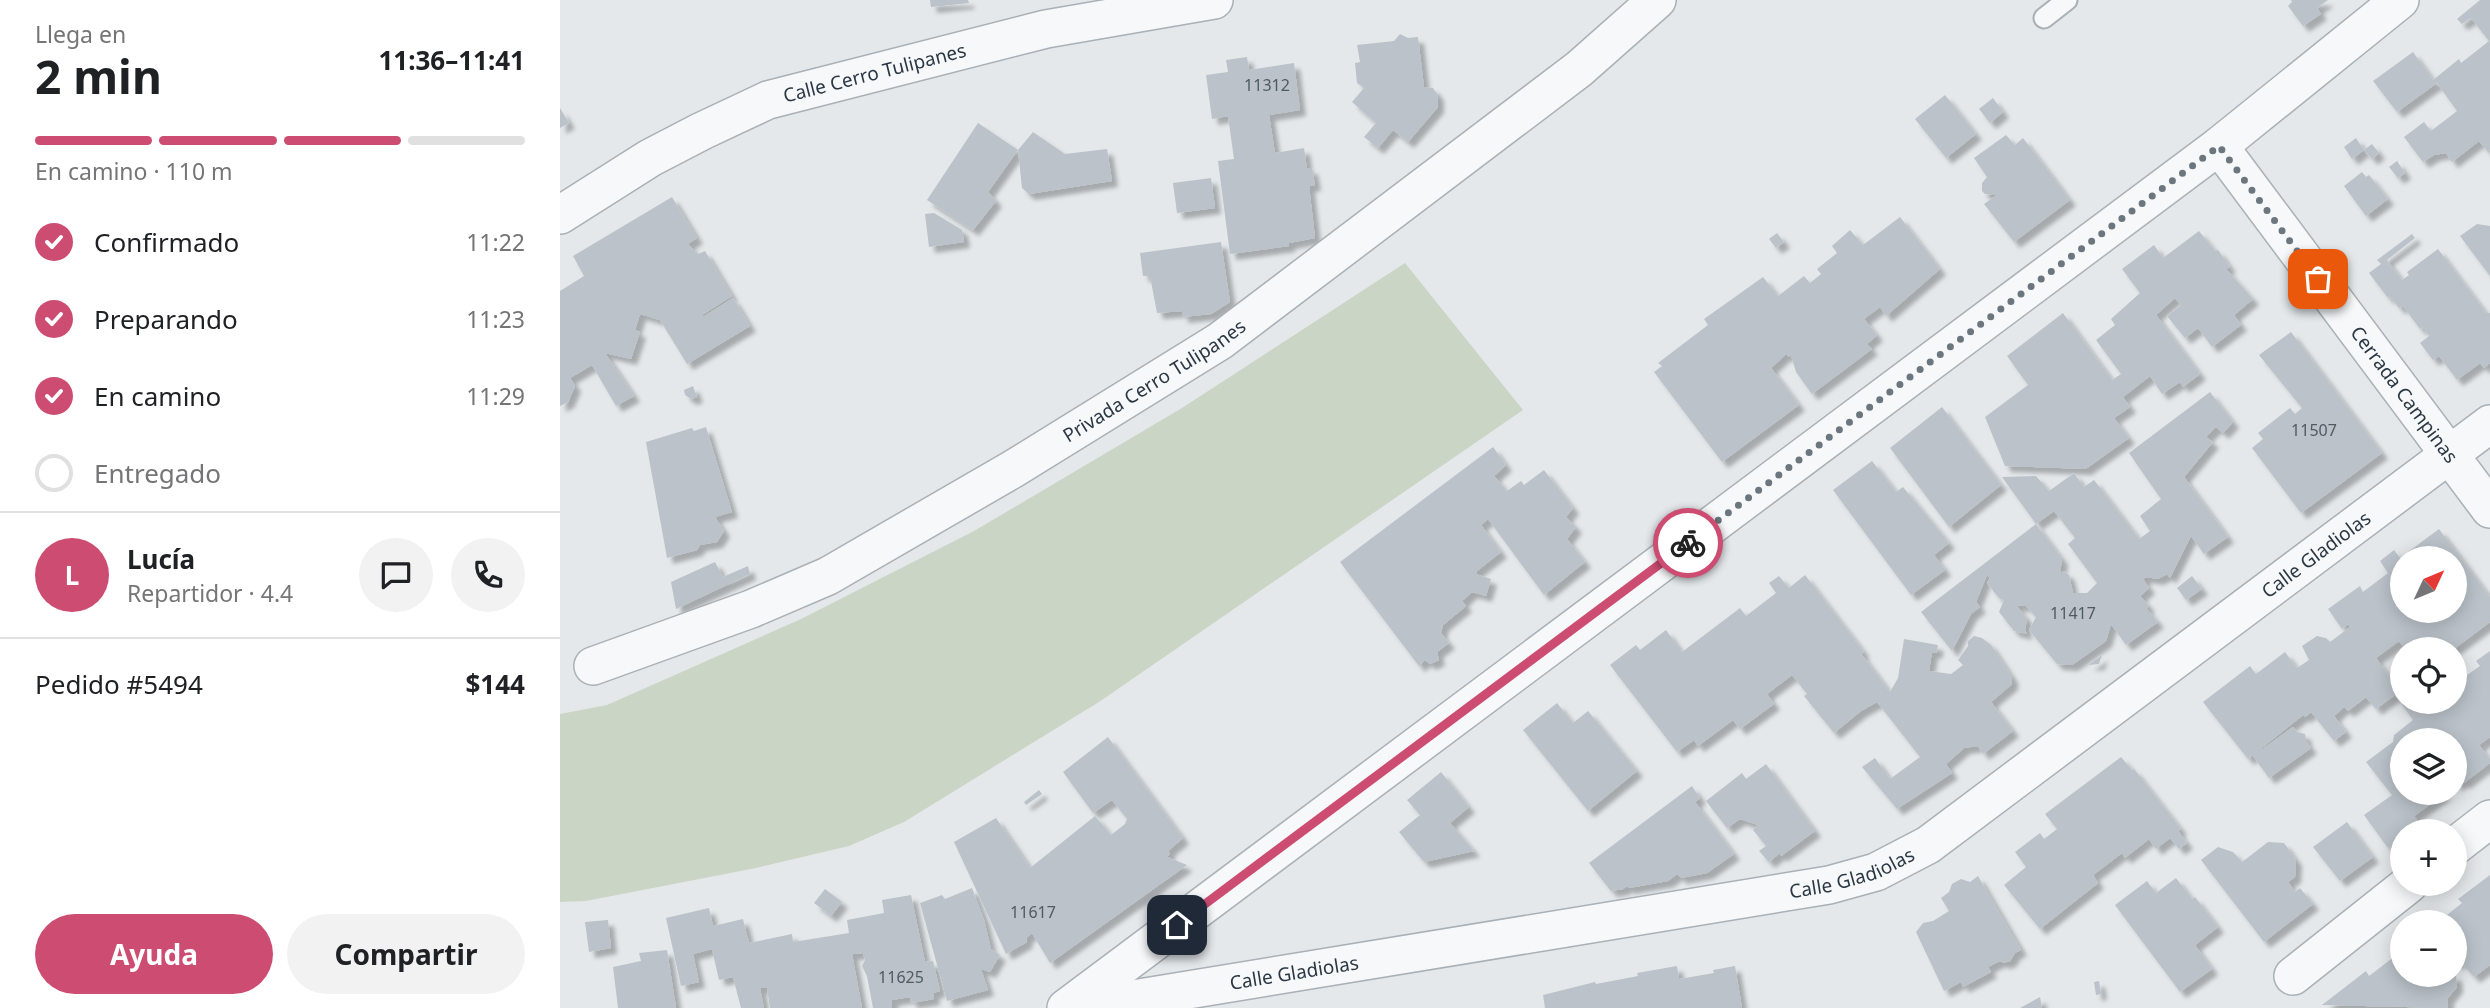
<!DOCTYPE html>
<html lang="es">
<meta charset="utf-8">
<style>
body{margin:0;font-family:"Noto Sans",sans-serif;background:#f2f2f2;color:#202124;height:100vh;display:flex;flex-direction:column;font-size:26px;white-space:nowrap}
*{box-sizing:border-box;margin:0}
p{font-size:23px;color:#757577}
.icon{flex:none;width:38px;height:38px;fill:none;stroke:currentColor;stroke-width:2;stroke-linecap:round;stroke-linejoin:round}
.map{position:relative;flex:1;overflow:hidden}
.side{display:flex;flex-direction:column;background:#fff;width:560px}
.side>*{flex:none}
.needle{width:46px;rotate:46deg}
.fabs{position:absolute;left:1830px;top:546px;display:grid;gap:14px}
.fabs a{display:grid;place-items:center;width:77px;height:77px;border-radius:50%;background:#fff;box-shadow:0 4px 18px #0003;font-size:35px}
.pin{position:absolute;display:grid;place-items:center;width:60px;height:60px;color:#fff;margin:-30px;border-radius:14px;box-shadow:0 4px 10px #0006}
.courier{position:absolute;display:grid;place-items:center;width:70px;height:70px;margin:-35px;border:5px solid #cd4c72;border-radius:50%;background:#fff;color:#222;box-shadow:0 2px 9px #0007}
.summary em{font-style:normal;font-weight:700}
.summary div{display:flex;flex-direction:column-reverse}
.summary{display:flex;align-items:center;justify-content:space-between;height:119px;padding:0 35px}
h1{font-size:46px;font-weight:700;line-height:52px}
.bar{display:grid;grid-template-columns:repeat(4,1fr);gap:10px 7px;align-content:center;height:84px;padding:0 35px}
.bar i{height:9px;border-radius:5px;background:#e0e0e0}
.bar .active{background:#cd4c72}
.bar p{grid-column:span 4}
.line{display:flex;align-items:center;gap:18px;padding:0 35px;border-top:2px solid #e0e0e0}
.line div{flex:1}
.round{display:grid;place-items:center;flex:none;width:74px;height:74px;border-radius:37px;background:#f2f2f2}
ol{padding:0 35px;list-style:none}
li{display:flex;align-items:center;gap:21px;height:77px}
li p{margin-inline-start:auto}
li .icon{padding:7px;border-radius:50%;background:#cd4c72;color:#fff;stroke-width:4}
li:last-child{color:#757577}
li i{width:38px;height:38px;border:4px solid #e0e0e0;border-radius:50%}
.action{display:flex;gap:14px;margin-top:auto;padding:14px 35px}
.action a{flex:1;height:80px;border-radius:42px;background:#cd4c72;color:#fff;font-size:28px;font-weight:700;line-height:80px;text-align:center}
.action a+a{background:#f2f2f2;color:#202124}
main{display:flex;flex:1;min-height:0}
.map>svg:first-child{display:block}
.green{fill:#cbd5c5}
.building{fill:#bbc2c9;fill-rule:evenodd;filter:url(#shadow)}
.lines{fill:none;stroke-linecap:round;stroke-linejoin:round}
.service-casing{stroke:#a9b0b6;stroke-width:23}
.minor-casing{stroke:#a9b0b6;stroke-width:40}
.service{stroke:#f7f8fa;stroke-width:19}
.minor{stroke:#f7f8fa;stroke-width:37}
.done{stroke:#6c767e;stroke-width:7;stroke-dasharray:0 12.6}
.route{stroke:#cd4c72;stroke-width:9}
.labels{text-anchor:middle;stroke-width:6;stroke-linejoin:round;paint-order:stroke}
.number-label{font-size:16px;fill:#4f5a65}
.street-label{font-size:19px;fill:#2b3844;stroke:#f4f6f9}
</style>
<main>
<section class="side">
<div class="summary"><div><h1>2 min</h1><p>Llega en</p></div><em>11:36–11:41</em></div>
<div class="bar"><i class="active"></i><i class="active"></i><i class="active"></i><i></i><p>En camino · 110 m</p></div>
<ol>
<li><svg class="icon" aria-label="check" viewBox="0 0 24 24"><path d="M5 12l5 5 9-10"/></svg>Confirmado<p>11:22</p></li>
<li><svg class="icon" aria-label="check" viewBox="0 0 24 24"><path d="M5 12l5 5 9-10"/></svg>Preparando<p>11:23</p></li>
<li><svg class="icon" aria-label="check" viewBox="0 0 24 24"><path d="M5 12l5 5 9-10"/></svg>En camino<p>11:29</p></li>
<li><i></i>Entregado</li>
</ol>
<div class="line" style="height:126px"><b class="round" style="background:#cd4c72;color:#fff">L</b><div><b>Lucía</b><p>Repartidor · 4.4</p></div><a class="round"><svg class="icon" aria-label="chat" viewBox="0 0 24 24"><path d="M4 5h16v11H9l-5 4z"/></svg></a><a class="round"><svg class="icon" aria-label="phone" viewBox="0 0 24 24"><path d="M5 4h4l2 5-3 2q2 4 5 5l2-3 5 2v4C11 20 4 13 5 4z"/></svg></a></div>
<div class="line" style="height:91px"><div>Pedido #5494</div><b>$144</b></div>
<div class="action"><a>Ayuda</a><a>Compartir</a></div>
</section>
<div class="map">
<svg width="1930" height="1008" viewBox="0 0 1930 1008">
<defs>
<filter id="shadow"><feDropShadow dx="6" dy="6" stdDeviation="2" flood-color="#0004"/></filter>
</defs>
<rect width="100%" height="100%" fill="#e4e8eb"/>
<path class="green" d="M845 263 963 410 539 702 344 822 289 846 196 868 26 901 0 902V714L47 705 241 619 414 531 622 408Z"/>
<g class="building">
<path d="M370 0H408L409 3 371 7Z"/>
<path d="M1731 0H1768L1757 8 1761 14 1743 26 1728 6 1732 2Z"/>
<path d="M1920 0H1930V150L1928 152 1919 141 1892 162 1886 153 1874 155 1863 162 1844 137 1864 122 1871 131 1897 111 1877 83 1837 112 1813 81 1853 52 1873 80 1899 59 1901 63 1929 41 1911 18 1902 24 1897 19Z"/>
<path d="M840 34 848 38 858 37 864 87 873 88 878 95V107L848 142 833 130 818 148 804 137 816 123 792 102 804 88 797 83 795 63 800 62 797 45 834 41Z"/>
<path d="M687 57 689 70 734 63 740 110 709 115 715 153 744 148 747 169 752 168 755 185 749 186 755 238 729 243V246L670 254 658 161 674 159 668 116 652 119 646 75 668 72 666 60Z"/>
<path d="M1385 95 1416 134 1386 158 1355 119Z"/>
<path d="M1433 98 1443 112 1430 123 1419 109Z"/>
<path d="M0 108 9 123 0 128Z"/>
<path d="M418 123 458 150 428 192 436 201 413 230 367 200Z"/>
<path d="M473 132 505 154 547 149 552 181 469 194 462 188 458 150Z"/>
<path d="M1446 135 1455 145 1463 138 1510 200 1454 242 1424 204 1437 195 1425 194 1422 191V183L1427 177 1414 158Z"/>
<path d="M1796 138 1804 150 1792 159 1784 147Z"/>
<path d="M1812 144 1819 153 1812 159 1804 150Z"/>
<path d="M1837 161 1845 173 1838 178 1829 167Z"/>
<path d="M1802 172 1806 177 1809 175 1828 199 1806 216 1784 186Z"/>
<path d="M651 178 655 208 617 213 613 183Z"/>
<path d="M112 197 137 238 128 244 138 254 145 251 172 296 142 315 143 317 173 298 190 326 127 364 100 320 80 314 75 330 80 332 71 359 45 353 74 396 56 406 32 365 10 378 15 386 8 402 0 406V291L24 276 13 256Z"/>
<path d="M374 213 402 230 404 242 369 247 365 214Z"/>
<path d="M1340 217 1380 269 1326 316 1320 307 1304 319 1317 335 1307 344 1312 349 1252 394 1236 372 1231 355 1229 357 1226 354 1211 368 1239 405 1162 462 1094 372 1102 366 1098 363 1148 325 1144 319 1203 277 1218 296 1244 276 1250 283 1261 274 1257 269 1277 253 1272 246 1290 230 1303 245Z"/>
<path d="M1917 224 1930 226V276L1900 236Z"/>
<path d="M1639 231 1655 251 1658 250 1670 267 1666 269 1693 299 1674 315 1681 325 1652 347 1638 328 1625 338 1607 316 1621 305 1615 298 1596 315 1640 374 1623 387 1620 382 1602 394 1590 376 1563 397 1570 407 1554 418 1569 438 1527 468V469L1445 466 1425 417 1468 385 1447 356 1503 313 1552 380 1561 374 1536 340 1555 325 1551 319 1580 293 1562 269 1594 245 1603 258Z"/>
<path d="M1217 233 1224 242 1216 248 1209 239Z"/>
<path d="M1852 234 1855 238 1827 260 1842 280 1849 275 1847 272 1878 249 1926 313H1930V363L1924 368 1920 363 1897 380 1879 356 1873 360 1860 343 1869 336 1863 327 1860 329 1843 306 1839 308 1830 296 1828 298 1809 273 1821 264 1817 260Z"/>
<path d="M661 242 670 302 651 314 622 317V311L597 313 590 276H583L580 253Z"/>
<path d="M1731 332 1822 453 1741 513 1692 448 1703 439 1698 433 1730 408 1735 414 1742 408 1699 355Z"/>
<path d="M133 386 137 397 131 399 125 395 124 390Z"/>
<path d="M1650 392 1673 422 1663 433 1656 427 1646 437 1653 442 1624 477 1668 537 1644 554 1631 536 1610 578 1607 574 1598 579 1586 577 1583 579 1589 588 1580 596 1589 606 1586 608 1598 622 1566 645 1551 624 1546 641 1512 665 1497 664 1469 630 1476 617 1466 606 1456 605 1467 619 1465 630 1467 634 1454 631 1439 612 1444 600 1439 598 1427 583 1430 578 1427 575 1416 602 1420 607 1411 614 1392 651 1361 612 1476 524 1442 477 1476 476 1489 491 1514 473 1524 487 1534 480 1579 539 1590 531 1580 516 1601 499 1569 453ZM1494 511 1515 538 1508 544 1537 583 1527 593H1513L1509 575 1504 571 1500 573 1502 559 1476 524Z"/>
<path d="M1382 407 1441 485 1389 527 1330 448Z"/>
<path d="M146 427 172 512 155 517 164 531 157 542 140 545 137 550 107 558 86 442 132 428 134 431Z"/>
<path d="M933 447 946 465 934 476 947 491 961 481 964 485 984 470 1013 508 1006 517 1016 527 1007 539 1025 562 984 595 928 519 921 525 941 552 917 571 916 574 931 579 926 596 912 592 902 601 906 606 883 625 881 633 889 643 877 652 879 660 870 664 865 660 859 666 780 562Z"/>
<path d="M1312 461 1336 492 1343 487 1389 543 1374 555 1385 570 1351 595 1273 490Z"/>
<path d="M1879 529 1930 597V622L1894 649H1845L1839 641 1816 658 1840 691 1843 689V702H1895V679L1897 682 1920 666 1916 661 1930 651V737L1919 745 1930 759V763L1904 783 1902 781 1895 786V740H1843V793H1886L1854 816 1860 824 1850 831H1843V837L1828 848 1804 815 1832 795 1806 762 1833 742 1834 735 1853 720 1835 695 1816 709 1806 697 1788 711 1784 707 1774 716 1786 732 1774 741 1751 712 1745 717 1743 715 1688 759 1643 702 1690 666 1696 674 1725 652 1737 668 1749 660 1742 646 1757 636 1766 638 1770 642 1790 627 1788 624 1782 629 1768 609 1800 586 1803 592 1828 573 1820 561 1834 550 1840 558ZM1843 558H1895V611H1843Z"/>
<path d="M155 562 163 577 188 566 190 574 116 609 111 582Z"/>
<path d="M1245 575 1304 652 1301 653 1303 656 1330 692 1338 678 1344 639 1378 645 1376 653 1372 652 1369 671 1391 674 1403 665 1398 660 1408 646V641L1414 636 1422 638 1431 645 1452 677V684L1431 702 1453 731 1423 754 1418 746 1404 748 1386 764 1392 773 1337 809 1302 767 1315 758 1330 779 1360 757 1317 702 1301 711 1274 733 1244 696 1247 694 1232 675 1207 694 1214 704 1180 729 1173 720 1138 746 1134 740 1117 752 1050 665 1076 645 1080 650 1106 630 1122 652 1180 608 1186 616 1216 593 1209 583 1219 576 1229 588Z"/>
<path d="M1632 576 1642 589 1626 600 1617 588Z"/>
<path d="M1542 655 1539 664 1528 665Z"/>
<path d="M997 703 1013 723 1028 711 1077 771 1028 811 963 730Z"/>
<path d="M1733 727 1737 732 1745 734 1746 741 1751 748 1709 778 1693 756Z"/>
<path d="M548 737 623 838 608 851 610 854 607 857 627 865 490 963 472 933 466 938 467 942 446 954 394 842 436 818 470 868 535 816 551 835 565 824 567 819 552 800 533 813 503 772Z"/>
<path d="M1561 757 1572 770 1574 769 1621 829 1618 831 1627 843 1619 849 1610 838 1596 849 1589 839 1565 858 1562 853 1533 875 1538 883 1480 929 1444 885 1466 867 1455 852 1480 833 1484 839 1497 829 1485 814Z"/>
<path d="M1206 764 1255 831 1221 856 1220 853 1209 862 1199 851 1206 846 1193 830 1198 825 1180 819 1167 828 1146 801 1182 773 1186 779Z"/>
<path d="M881 772 909 807 890 823 914 851 864 862 839 832 860 815 847 800Z"/>
<path d="M1132 786 1140 798 1135 802 1174 854 1147 873 1121 878 1117 874 1108 881 1069 888 1067 886 1063 889 1051 891 1029 863Z"/>
<path d="M479 790 482 794 466 805 464 802Z"/>
<path d="M1787 822 1813 857 1780 881 1753 847Z"/>
<path d="M1708 842 1724 843 1736 860 1735 877 1728 882 1735 892 1740 888 1753 904 1704 942 1641 860 1658 847 1673 852 1682 862Z"/>
<path d="M1930 875V965L1914 977 1900 961 1895 964V922H1878L1902 903 1898 899Z"/>
<path d="M1418 876 1461 950 1455 953 1450 961 1444 963 1440 961 1428 967 1431 972 1403 987 1401 982 1384 991 1356 932 1363 923 1373 921 1389 911 1381 898 1389 892 1392 884 1401 879 1410 882Z"/>
<path d="M1616 878 1632 899 1635 897 1658 927 1635 945 1652 969 1620 992 1555 905 1587 881 1596 893Z"/>
<path d="M412 888 424 920 431 949 440 955 430 972 421 969 428 990 387 1001 360 903 382 895 385 899Z"/>
<path d="M265 889 282 902 271 916 254 903Z"/>
<path d="M351 895 365 962 373 961 380 991 373 993 374 999 351 1003 350 997 332 1000V1008H313L307 976 302 966 305 960 303 953 292 954 302 1008H210L207 988H200L204 1008H181L173 977 159 980 152 949 133 954 139 982 121 986 106 918 149 908 153 926 183 919 189 943 232 934 233 942 289 933 287 920 324 913 322 900Z"/>
<path d="M48 920 51 948 29 952 25 922Z"/>
<path d="M107 950 116 1008H58L53 967 81 961 79 953Z"/>
<path d="M1843 950V975H1896L1897 987 1888 998V1008L1762 1005 1806 971 1809 976Z"/>
<path d="M1117 966 1119 979 1154 973 1153 970 1175 966 1182 1008H985L983 995 1035 982 1036 984 1078 976 1077 973Z"/>
<path d="M1539 981 1541 994 1536 995 1534 982Z"/>
<path d="M1480 997 1482 1008H1460Z"/>
</g>
<g class="lines">
<g class="service-casing">
<path id="service" d="M1484 18 1507 0"/>
</g>
<g class="minor-casing">
<g id="minor">
<path id="s1" d="M1659 146 1930 509"/>
<path id="s2" d="M0 215 90 158 142 131 208 100 486 29 654 0"/>
<path id="s3" d="M33 666 191 609 268 576 453 469 660 341 1019 69 1097 0"/>
<path d="M1895 846 1930 819"/>
<path d="M1733 976 1849 884"/>
<path d="M506 1008 1659 146 1840 0"/>
<path id="s4" d="M518 1008 1269 885 1316 872 1368 845 1930 424"/>
</g>
</g>
<use href="#service" class="service"/>
<use href="#minor" class="minor"/>
</g>
<g class="lines">
<path class="done" d="M1128 543 1659 146 1758 279"/>
<path class="route" d="M617 925 1128 543"/>
</g>
<g class="labels">
<g class="number-label">
<text x="707" y="91">11312</text>
<text x="1754" y="436">11507</text>
<text x="1513" y="619">11417</text>
<text x="473" y="918">11617</text>
<text x="341" y="983">11625</text>
</g>
<g class="street-label">
<text dy="7" stroke="none"><textPath href="#s2" startOffset="348">Calle Cerro Tulipanes</textPath></text>
<text dy="7" stroke="none"><textPath href="#s3" startOffset="632">Privada Cerro Tulipanes</textPath></text>
<text dy="7" stroke="none"><textPath href="#s1" startOffset="310">Cerrada Campinas</textPath></text>
<text dy="7" stroke="none"><textPath href="#s4" startOffset="1353">Calle Gladiolas</textPath></text>
<text dy="7" stroke="none"><textPath href="#s4" startOffset="786">Calle Gladiolas</textPath></text>
<text dy="7" stroke="none"><textPath href="#s4" startOffset="219">Calle Gladiolas</textPath></text>
</g>
</g>
</svg>
<div class="fabs">
<a><svg class="needle" viewBox="-14 -14 28 28"><path d="M0-13l5 13h-10z" fill="#e53935"/><path d="M0 13l5-13h-10z" fill="#757577"/></svg></a>
<a><svg class="icon" aria-label="locate" viewBox="0 0 24 24"><circle cx="12" cy="12" r="6"/><path d="M12 2v4M12 18v4M2 12h4M18 12h4"/></svg></a>
<a><svg class="icon" aria-label="layers" viewBox="0 0 24 24"><path d="M12 4l9 5-9 5-9-5zM3 14l9 5 9-5"/></svg></a>
<a>+</a>
<a>−</a>
</div>
<div class="pin" style="left:1758px;top:279px;background:#ea580c"><svg class="icon" aria-label="bag" viewBox="0 0 24 24"><path d="M5 8h14l-1 12H6zM9 8a3 3 0 0 1 6 0"/></svg></div>
<div class="pin" style="left:617px;top:925px;background:#1f2937"><svg class="icon" aria-label="home" viewBox="0 0 24 24"><path d="M3 11l9-7 9 7M6 9v11h12V9"/></svg></div>
<div class="courier" style="left:1128px;top:543px"><svg class="icon" aria-label="bike" viewBox="0 0 24 24"><circle cx="6" cy="16" r="4"/><circle cx="18" cy="16" r="4"/><path d="M6 16l4-8h5l3 8M10 8l3 8H6M13 5h3"/></svg></div>
</div>
</main>
